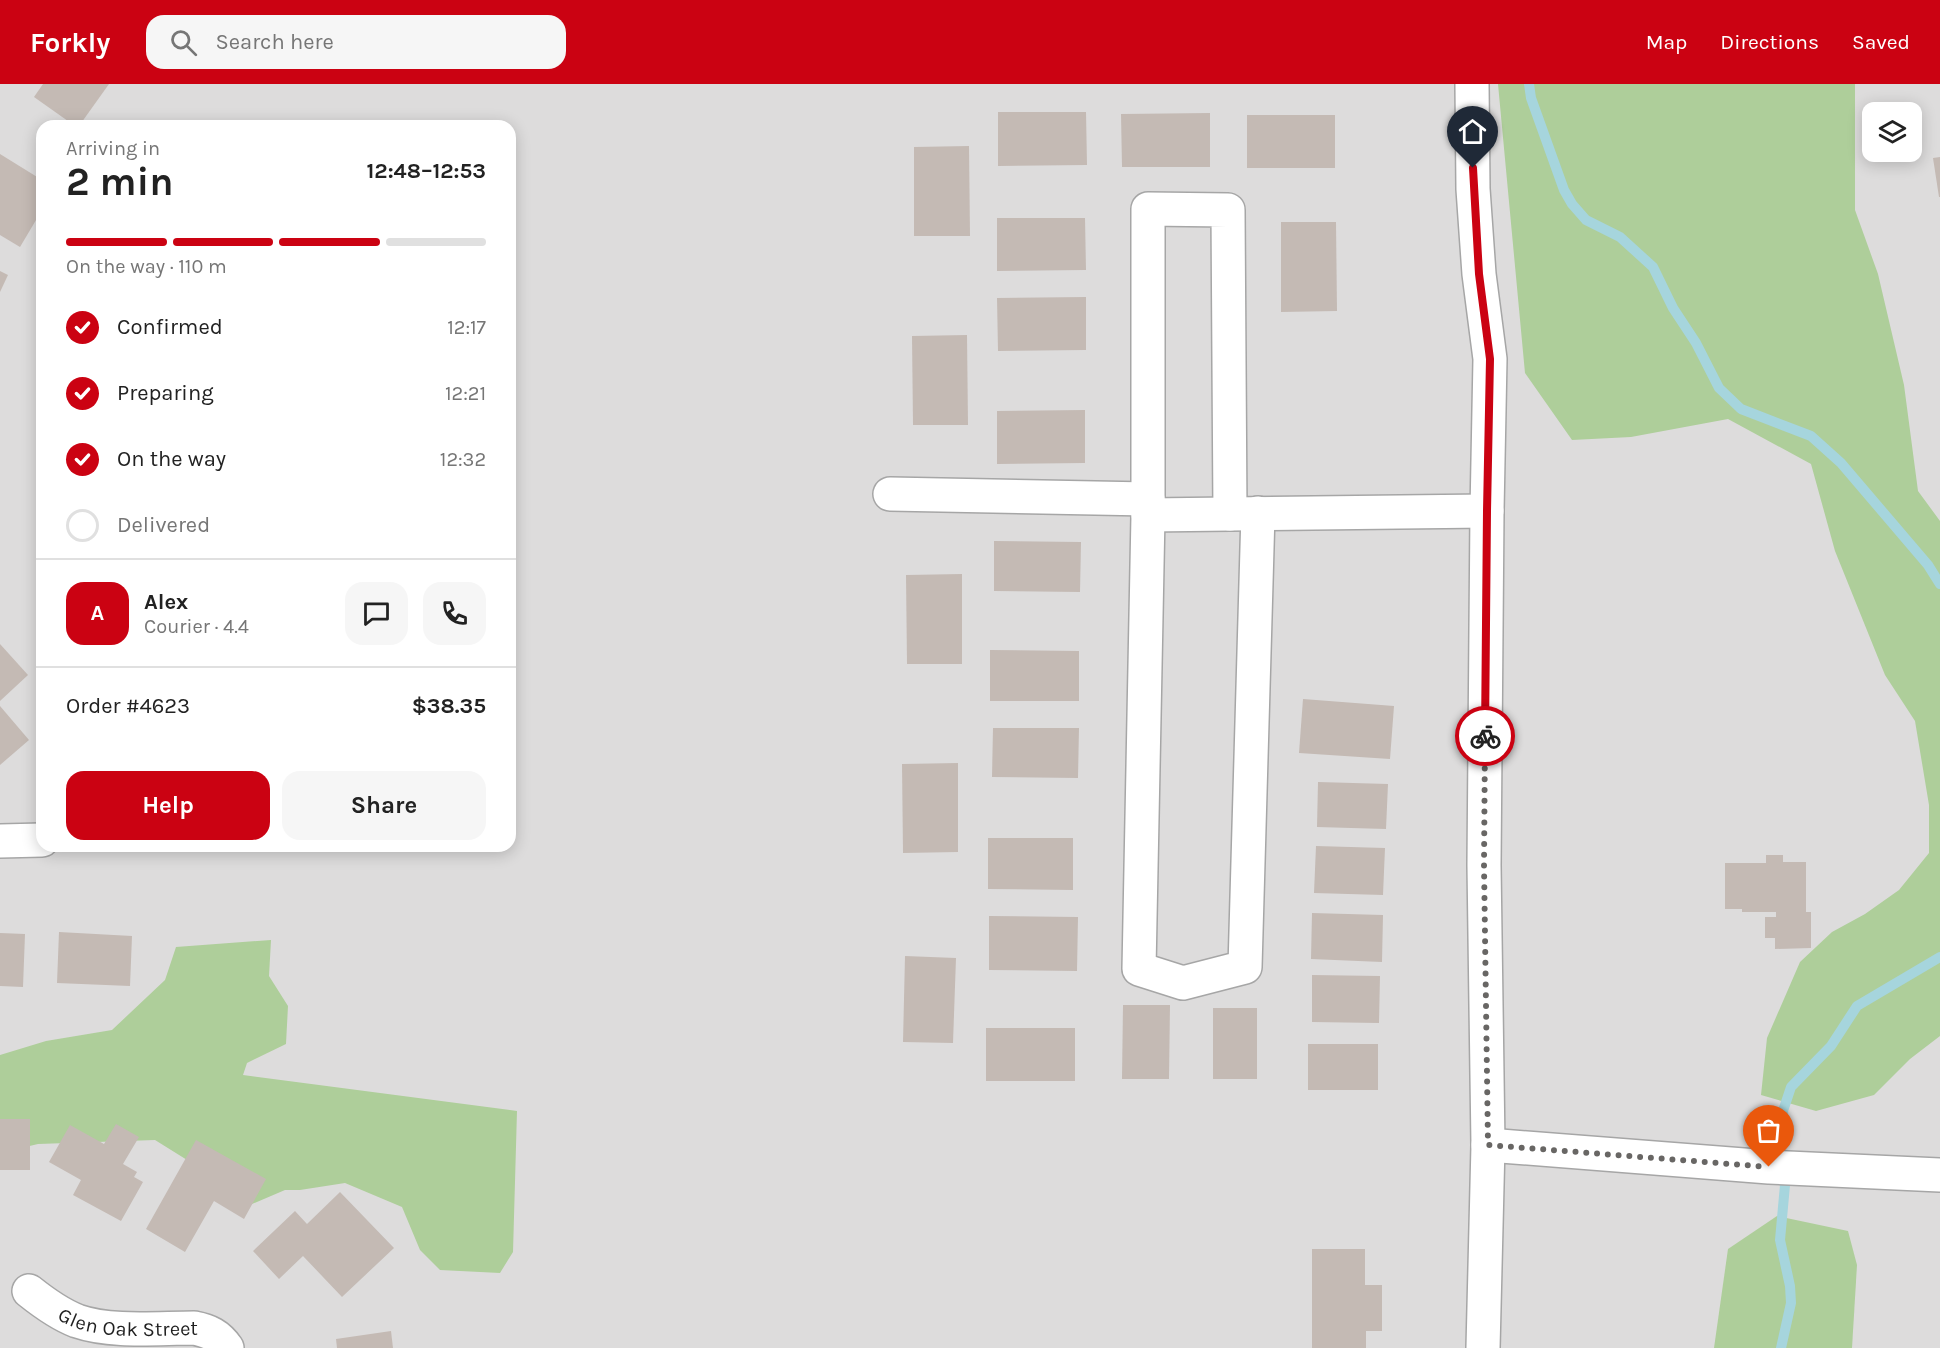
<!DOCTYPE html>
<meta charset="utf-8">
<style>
body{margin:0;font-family:Karla,sans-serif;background:#f6f6f6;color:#222;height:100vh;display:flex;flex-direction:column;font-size:22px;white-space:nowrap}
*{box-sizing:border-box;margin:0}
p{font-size:20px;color:#767676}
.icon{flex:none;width:33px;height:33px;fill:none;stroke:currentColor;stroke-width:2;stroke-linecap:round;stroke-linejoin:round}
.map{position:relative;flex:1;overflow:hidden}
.drawer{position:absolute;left:36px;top:36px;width:480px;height:732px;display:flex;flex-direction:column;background:#fff;border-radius:18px;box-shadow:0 3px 15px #0003}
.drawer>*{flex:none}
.controls{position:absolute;left:1862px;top:18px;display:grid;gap:12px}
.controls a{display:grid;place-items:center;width:60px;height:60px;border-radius:12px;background:#fff;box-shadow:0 3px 15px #0003;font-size:30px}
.pin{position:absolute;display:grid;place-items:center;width:51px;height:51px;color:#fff;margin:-62px -26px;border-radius:50% 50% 50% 0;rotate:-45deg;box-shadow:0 0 6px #0007}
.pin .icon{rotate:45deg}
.courier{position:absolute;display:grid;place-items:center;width:60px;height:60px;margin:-30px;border:4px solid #cb0212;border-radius:50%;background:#fff;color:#222;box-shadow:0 2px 8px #0007}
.head em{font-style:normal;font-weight:700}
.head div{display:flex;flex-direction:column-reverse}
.head{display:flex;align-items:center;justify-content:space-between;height:102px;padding:0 30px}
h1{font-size:39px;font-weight:700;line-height:45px}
.bar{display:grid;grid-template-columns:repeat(4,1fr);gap:9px 6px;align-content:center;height:72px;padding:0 30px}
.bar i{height:8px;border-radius:4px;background:#e0e0e0}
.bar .current{background:#cb0212}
.bar p{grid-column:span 4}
.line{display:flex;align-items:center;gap:15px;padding:0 30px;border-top:2px solid #e0e0e0}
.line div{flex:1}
.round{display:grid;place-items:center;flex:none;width:63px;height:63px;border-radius:18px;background:#f6f6f6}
ol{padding:0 30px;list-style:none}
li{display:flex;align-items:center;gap:18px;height:66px}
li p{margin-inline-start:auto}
li .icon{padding:6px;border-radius:50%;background:#cb0212;color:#fff;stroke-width:4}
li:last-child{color:#767676}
li i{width:33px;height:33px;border:3px solid #e0e0e0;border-radius:50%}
.button{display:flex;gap:12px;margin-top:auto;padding:12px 30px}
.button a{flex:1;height:69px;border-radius:18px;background:#cb0212;color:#fff;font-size:24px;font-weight:700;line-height:69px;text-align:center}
.button a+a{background:#f6f6f6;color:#222}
header{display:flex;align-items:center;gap:36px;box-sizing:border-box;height:84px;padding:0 30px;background:#cb0212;color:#fff}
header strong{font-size:28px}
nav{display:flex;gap:33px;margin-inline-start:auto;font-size:21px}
.search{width:420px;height:54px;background:#f6f6f6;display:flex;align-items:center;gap:15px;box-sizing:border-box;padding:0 21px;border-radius:18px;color:#767676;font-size:22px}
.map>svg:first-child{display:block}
.residential{fill:#dddcdc;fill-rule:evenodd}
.forest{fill:#aece9a}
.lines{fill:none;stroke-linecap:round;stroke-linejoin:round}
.stream{stroke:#a6d5dd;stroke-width:10}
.building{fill:#c4bab4}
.minor-casing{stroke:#a6a6a6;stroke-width:36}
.minor{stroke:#fff;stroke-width:33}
.done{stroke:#686664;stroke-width:6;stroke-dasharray:0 10.8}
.route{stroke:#cb0212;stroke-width:8}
.labels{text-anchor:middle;stroke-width:4.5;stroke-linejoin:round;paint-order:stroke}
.street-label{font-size:20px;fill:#1f1f1f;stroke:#fff}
</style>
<header>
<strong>Forkly</strong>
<div class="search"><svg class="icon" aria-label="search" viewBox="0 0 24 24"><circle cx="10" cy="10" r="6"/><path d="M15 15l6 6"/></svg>Search here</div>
<nav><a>Map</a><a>Directions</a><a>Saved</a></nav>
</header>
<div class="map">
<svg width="1940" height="1264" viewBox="0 0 1940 1264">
<rect width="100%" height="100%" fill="#f0ebe5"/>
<path class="residential" d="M0 0H1940V1264H0ZM1872 28H1911V68H1872ZM42 42H510V762H42Z"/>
<g class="forest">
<path d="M1498 0H1855V126L1878 190 1904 301 1918 407 1940 437V952L1910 975 1874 1011 1816 1027 1761 1011 1767 954 1800 878 1832 848 1865 830 1899 806 1929 769V721L1915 637 1885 591 1835 467 1811 380 1728 335 1631 353 1572 356 1525 289Z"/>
<path d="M271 856 269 892 288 922 286 960 247 979 243 991 517 1027 513 1168 500 1189 440 1186 420 1166 402 1123 345 1099 300 1106H285L252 1120 224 1099 155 1056 38 1060 0 1069V971L46 957 112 946 165 896 176 863Z"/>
<path d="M1777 1132 1848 1147 1857 1181 1852 1264H1714L1728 1165Z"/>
</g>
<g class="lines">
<g class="stream">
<path d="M1529 0 1531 14 1564 106 1572 120 1586 136 1620 153 1653 183 1673 224 1696 259 1719 304 1741 325 1811 352 1841 379 1928 481 1940 500"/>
<path d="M1784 1056 1783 1027 1791 1003 1831 962 1857 922 1940 873"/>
<path d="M1781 1264 1791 1219 1790 1202 1780 1156 1785 1101"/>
</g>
</g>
<g class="building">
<path d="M43 0H109L79 42H75L34 13Z"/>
<path d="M998 28H1086L1087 81 998 82Z"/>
<path d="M1210 29V83H1122L1121 30Z"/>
<rect x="1247" y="31" width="88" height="53"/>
<path d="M969 62 970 152H914V63Z"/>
<path d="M0 70 42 96V126L20 163 0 151Z"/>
<path d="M1940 73V113H1939L1933 74Z"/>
<path d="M997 134H1085L1086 186 997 187Z"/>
<path d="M1281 138H1336L1337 227 1281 228Z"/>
<path d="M0 187 8 191 0 208Z"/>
<path d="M1086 213V266L998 267 997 214Z"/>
<path d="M967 251 968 341H913L912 252Z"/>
<path d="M1085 326V379L997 380V327Z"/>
<path d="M994 457 1081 458 1080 508 994 507Z"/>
<path d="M962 490V580H907L906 491Z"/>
<path d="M0 560 28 591 0 617Z"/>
<path d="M990 566 1079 567V617H990Z"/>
<path d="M1303 615 1394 622 1390 675 1299 669Z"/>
<path d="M0 622 29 656 0 681Z"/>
<path d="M993 644H1079L1078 694 992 693Z"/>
<path d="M958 679V768L903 769 902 680Z"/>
<path d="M1318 698 1388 700 1386 745 1317 743Z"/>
<path d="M988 754H1073V806L988 805Z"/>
<path d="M1316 762 1385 764 1383 811 1314 809Z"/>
<path d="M1766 771H1783V778H1806V828H1811V864L1775 865V854H1765V833H1776V828H1742V825H1725V779H1766Z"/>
<path d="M1312 829 1383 831 1382 878 1311 875Z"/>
<path d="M989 832 1078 833 1077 887 989 886Z"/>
<path d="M59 848 132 852 130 902 57 899Z"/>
<path d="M0 849 25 850 23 903 0 902Z"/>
<path d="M905 872 956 874 953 959 903 958Z"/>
<path d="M1312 891 1380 892 1379 939 1312 938Z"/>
<path d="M1123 921H1170L1169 995H1122Z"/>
<rect x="1213" y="924" width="44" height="71"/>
<rect x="986" y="944" width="89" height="53"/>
<rect x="1308" y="960" width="70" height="46"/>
<rect x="0" y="1035" width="30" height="51"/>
<path d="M116 1040 139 1053 123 1080 137 1088 134 1093 143 1098 121 1137 73 1111 81 1096 49 1078 70 1041 104 1060Z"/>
<path d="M196 1056 266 1095 244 1135 214 1117 185 1168 146 1145Z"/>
<path d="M340 1108 394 1164 342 1213 303 1172 279 1195 253 1167 295 1127 307 1140Z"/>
<path d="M1312 1165H1365V1201H1382V1247H1366V1264H1312Z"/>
<path d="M391 1247 393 1264H337L336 1255Z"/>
</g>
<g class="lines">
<g class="minor-casing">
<g id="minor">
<path d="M1472 0 1473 105 1479 190 1490 275 1487 427 1484 781 1488 1061 1483 1264"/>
<path d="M890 410 1148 415"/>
<path d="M1230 430 1228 126 1148 125V431L1139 885 1183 899 1245 883 1258 429"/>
<path d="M1148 431 1487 427"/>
<path d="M0 757 42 756"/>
<path d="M1488 1061 1769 1083 1940 1091"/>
<path id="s1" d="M29 1207C44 1219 59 1230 77 1237 112 1249 157 1244 194 1244 209 1247 218 1251 227 1264"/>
</g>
</g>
<use href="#minor" class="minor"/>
</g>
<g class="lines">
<path class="done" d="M1485 652 1484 781 1488 1061 1769 1083"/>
<path class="route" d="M1473 84 1479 190 1490 275 1487 427 1485 652"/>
</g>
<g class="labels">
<g class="street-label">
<text dy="7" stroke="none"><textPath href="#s1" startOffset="108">Glen Oak Street</textPath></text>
</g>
</g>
</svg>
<div class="controls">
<a><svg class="icon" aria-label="layers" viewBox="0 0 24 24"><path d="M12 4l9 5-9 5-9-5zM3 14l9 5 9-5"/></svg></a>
</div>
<div class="pin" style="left:1769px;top:1083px;background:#ea580c"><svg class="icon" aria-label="bag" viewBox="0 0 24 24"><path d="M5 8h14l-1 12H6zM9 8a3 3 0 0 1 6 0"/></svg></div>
<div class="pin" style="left:1473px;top:84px;background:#1f2937"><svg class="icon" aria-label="home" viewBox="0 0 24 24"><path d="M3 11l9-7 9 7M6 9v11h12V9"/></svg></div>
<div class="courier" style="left:1485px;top:652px"><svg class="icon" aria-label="bike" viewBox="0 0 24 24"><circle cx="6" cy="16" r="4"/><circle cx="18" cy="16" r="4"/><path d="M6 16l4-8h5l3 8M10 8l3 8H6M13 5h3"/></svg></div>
<section class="drawer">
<div class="head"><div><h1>2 min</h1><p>Arriving in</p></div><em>12:48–12:53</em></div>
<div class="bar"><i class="current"></i><i class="current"></i><i class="current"></i><i></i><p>On the way · 110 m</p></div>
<ol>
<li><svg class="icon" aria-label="check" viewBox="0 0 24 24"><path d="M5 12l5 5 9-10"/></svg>Confirmed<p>12:17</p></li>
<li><svg class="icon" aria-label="check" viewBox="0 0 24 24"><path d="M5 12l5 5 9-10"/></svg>Preparing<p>12:21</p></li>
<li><svg class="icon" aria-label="check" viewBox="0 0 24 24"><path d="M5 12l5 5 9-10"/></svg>On the way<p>12:32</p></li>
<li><i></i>Delivered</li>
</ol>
<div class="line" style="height:108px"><b class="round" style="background:#cb0212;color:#fff">A</b><div><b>Alex</b><p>Courier · 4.4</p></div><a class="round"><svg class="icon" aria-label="chat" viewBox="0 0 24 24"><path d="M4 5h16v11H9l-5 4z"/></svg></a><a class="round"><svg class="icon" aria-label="phone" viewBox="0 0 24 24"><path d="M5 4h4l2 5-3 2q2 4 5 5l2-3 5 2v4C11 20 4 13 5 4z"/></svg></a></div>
<div class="line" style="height:78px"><div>Order #4623</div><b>$38.35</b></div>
<div class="button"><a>Help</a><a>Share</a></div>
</section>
</div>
